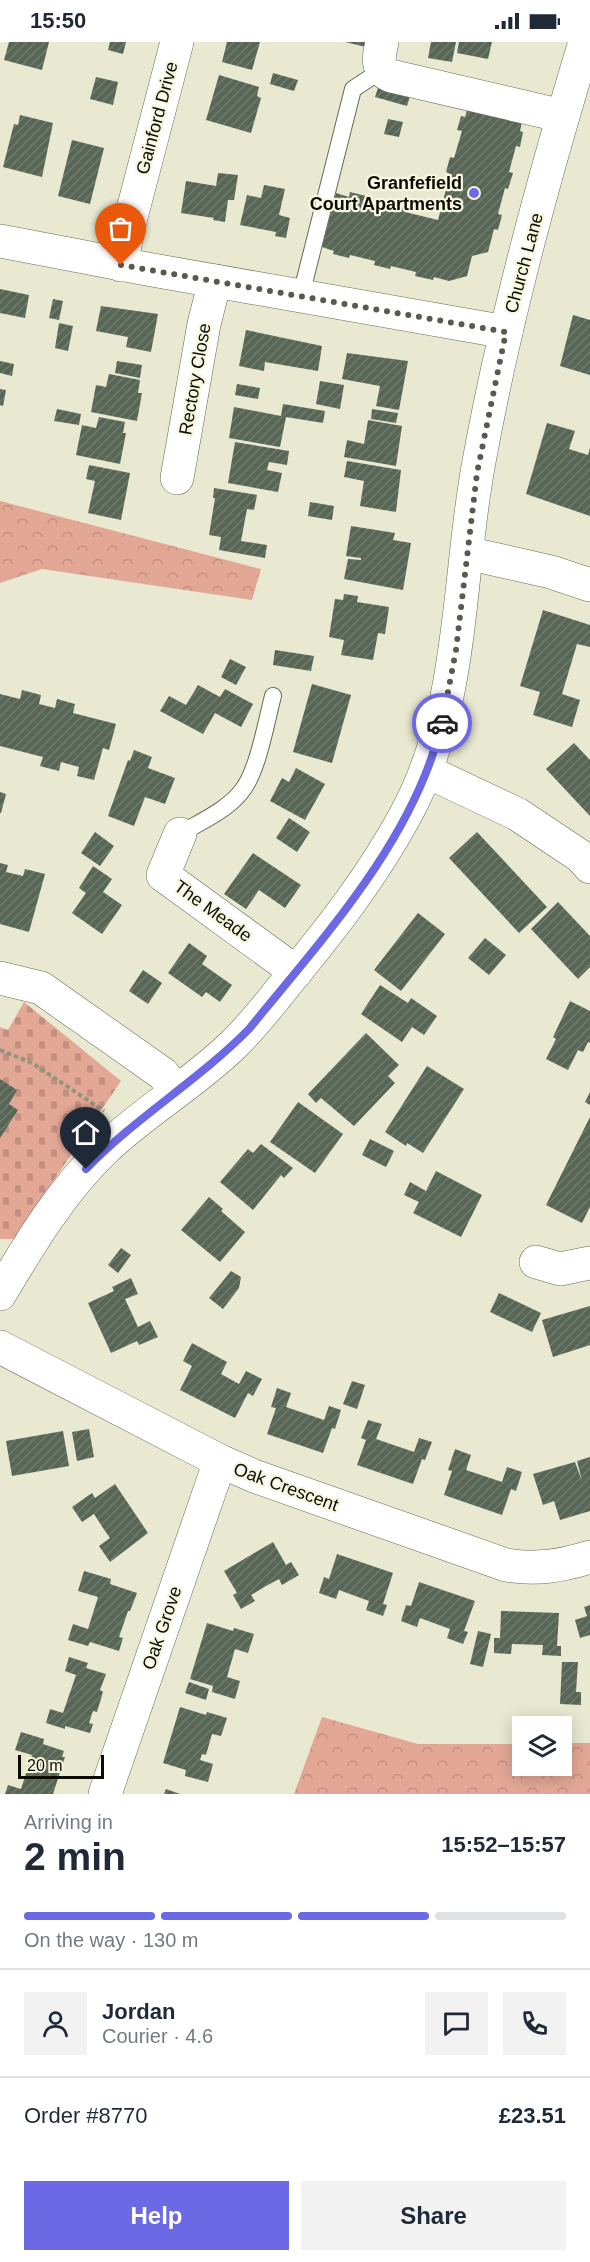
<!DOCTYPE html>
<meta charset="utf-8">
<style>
body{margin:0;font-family:Arial,sans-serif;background:#f2f2f3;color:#1f2937;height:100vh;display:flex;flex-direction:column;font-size:22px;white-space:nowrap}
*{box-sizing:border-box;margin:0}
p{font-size:20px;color:#747a83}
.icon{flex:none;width:33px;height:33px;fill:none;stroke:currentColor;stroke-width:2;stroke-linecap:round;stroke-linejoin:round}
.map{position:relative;height:1752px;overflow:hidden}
.sheet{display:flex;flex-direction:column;background:#fff;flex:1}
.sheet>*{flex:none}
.buttons{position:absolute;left:512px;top:1674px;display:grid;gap:12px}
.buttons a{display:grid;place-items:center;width:60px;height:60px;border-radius:0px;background:#fff;box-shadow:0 3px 15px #0003;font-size:30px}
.scale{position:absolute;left:18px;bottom:15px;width:86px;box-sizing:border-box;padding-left:6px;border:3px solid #0c0c05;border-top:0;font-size:16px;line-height:21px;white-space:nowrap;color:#0c0c05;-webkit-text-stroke:4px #f7f6df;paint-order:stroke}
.pin{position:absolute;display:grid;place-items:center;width:51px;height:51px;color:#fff;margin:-62px -26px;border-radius:50% 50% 50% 0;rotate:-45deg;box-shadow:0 0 6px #0007}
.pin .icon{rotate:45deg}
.courier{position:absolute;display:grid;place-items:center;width:60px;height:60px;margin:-30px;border:4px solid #6b6ae4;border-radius:50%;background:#fff;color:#222;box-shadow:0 2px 8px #0007}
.headline em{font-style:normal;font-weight:600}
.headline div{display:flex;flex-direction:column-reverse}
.headline{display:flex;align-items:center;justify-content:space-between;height:102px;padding:0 24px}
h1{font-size:39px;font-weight:600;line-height:45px}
.bar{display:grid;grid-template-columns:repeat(4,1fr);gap:9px 6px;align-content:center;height:72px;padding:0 24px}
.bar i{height:8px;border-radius:4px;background:#e0e1e3}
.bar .selected{background:#6b6ae4}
.bar p{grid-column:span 4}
.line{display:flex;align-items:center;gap:15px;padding:0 24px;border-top:2px solid #e0e1e3}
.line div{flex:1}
.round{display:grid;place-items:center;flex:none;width:63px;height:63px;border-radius:0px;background:#f2f2f3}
.action{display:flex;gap:12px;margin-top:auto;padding:12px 24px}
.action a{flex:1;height:69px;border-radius:0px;background:#6b6ae4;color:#fff;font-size:24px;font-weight:600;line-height:69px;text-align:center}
.action a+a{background:#f2f2f3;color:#1f2937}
.status{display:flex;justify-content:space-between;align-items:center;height:42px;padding:0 30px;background:#fff;direction:ltr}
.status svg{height:16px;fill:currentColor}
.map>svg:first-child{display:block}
.forest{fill:url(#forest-crowns)}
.cemetery{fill:url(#cemetery-stones)}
.building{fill:url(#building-hatch)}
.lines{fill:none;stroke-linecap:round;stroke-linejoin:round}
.lane-casing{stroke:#6a6955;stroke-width:18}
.street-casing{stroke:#6a6955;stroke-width:34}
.secondary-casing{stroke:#6a6955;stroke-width:34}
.path{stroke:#939382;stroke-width:4;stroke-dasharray:4.5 3;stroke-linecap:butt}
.lane{stroke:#fff;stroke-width:16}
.street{stroke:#fff;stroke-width:33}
.secondary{stroke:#fff;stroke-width:33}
.done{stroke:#59594d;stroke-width:6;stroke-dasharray:0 10.8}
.route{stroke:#6b6ae4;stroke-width:8}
.poi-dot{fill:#6b6ae4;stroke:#f7f6df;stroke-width:2}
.labels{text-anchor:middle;stroke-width:4.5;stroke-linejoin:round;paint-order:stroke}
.street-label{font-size:18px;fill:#0c0c05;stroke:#f7f6df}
.poi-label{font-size:18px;font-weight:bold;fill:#0c0c05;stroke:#f7f6df;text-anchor:end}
</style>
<div class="status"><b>15:50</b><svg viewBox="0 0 49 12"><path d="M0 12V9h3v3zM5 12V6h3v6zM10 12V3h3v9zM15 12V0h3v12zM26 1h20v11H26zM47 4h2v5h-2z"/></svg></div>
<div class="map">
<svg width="590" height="1752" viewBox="0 0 590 1752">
<defs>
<pattern id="forest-crowns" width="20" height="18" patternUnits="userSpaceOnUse" patternTransform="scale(1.5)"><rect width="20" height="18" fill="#e3a796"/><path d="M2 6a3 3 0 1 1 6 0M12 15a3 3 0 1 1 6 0" fill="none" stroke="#c28f80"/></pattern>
<pattern id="cemetery-stones" width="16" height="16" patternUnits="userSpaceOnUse" patternTransform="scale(1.5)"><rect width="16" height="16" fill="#e3a796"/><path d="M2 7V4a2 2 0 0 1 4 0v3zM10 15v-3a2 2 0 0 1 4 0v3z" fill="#c28f80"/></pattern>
<pattern id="building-hatch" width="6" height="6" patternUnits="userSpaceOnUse" patternTransform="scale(1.5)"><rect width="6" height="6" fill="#586656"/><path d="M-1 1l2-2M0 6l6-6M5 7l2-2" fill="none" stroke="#707a6e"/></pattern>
</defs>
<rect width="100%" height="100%" fill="#e9e9d2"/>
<g class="forest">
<path d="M0 459 261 527 252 558 42 527 0 541Z"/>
<path d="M322 1675 418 1702H522V1724H561V1701H590V1752H294Z"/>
</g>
<path class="cemetery" d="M24 960 121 1039 14 1197H0V985L8 988Z"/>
<g class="building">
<path d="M9 0H49L42 28 4 18Z"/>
<path d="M110 0H126L123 12 108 8Z"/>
<path d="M227 0H260L252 28 222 20Z"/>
<path d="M345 0H367L366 5Z"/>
<path d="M431 0H456L452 20 428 16Z"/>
<path d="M459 0H492L488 17 457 11Z"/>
<path d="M273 31 298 38 294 49 270 42Z"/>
<path d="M219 33 259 45 257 54 261 56 251 91 206 78Z"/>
<path d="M96 35 118 40 113 63 90 57Z"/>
<path d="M379 43 411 51 407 64 375 55Z"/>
<path d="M469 62 523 76 520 89 523 90 520 105 516 104 509 130 513 131 508 147 505 146 498 172 502 173 498 188 494 187 488 210 472 214 467 234 449 239 434 235 433 238 415 234 416 230 391 224 390 227 374 223 375 219 350 213 349 216 333 212 334 209 322 205 336 151 349 155 350 150 366 154 365 159 390 166 391 161 406 165 405 170 438 178 450 132 446 130 450 115 454 116 462 89 457 88 461 74 465 75Z"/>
<path d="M20 73 53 81 42 135 3 125 14 82 18 83Z"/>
<path d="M388 77 403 80 399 95 384 92Z"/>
<path d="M72 98 104 106 90 162 58 154Z"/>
<path d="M218 131 238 133 234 158H228L225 180 213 178 214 176 181 171 186 139 216 144Z"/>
<path d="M264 143 285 147 279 173 290 176 286 196 275 194 276 190 240 183 247 153 261 156Z"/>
<path d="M0 247 29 253 25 276 0 271Z"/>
<path d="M53 257 63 259 59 278 49 276Z"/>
<path d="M101 264 158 272 151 310 126 305 128 295 96 289Z"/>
<path d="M573 273 590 278V333L560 324Z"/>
<path d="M59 281 73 284 68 309 55 306Z"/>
<path d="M246 288 322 304 318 329 265 320 264 329 239 324Z"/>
<path d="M347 311 408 319 399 368 376 364 380 344 342 337Z"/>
<path d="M0 319 14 322 12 334 0 331Z"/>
<path d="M117 319 142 323 140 336 115 331Z"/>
<path d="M109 332 140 338 138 351H142L137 379 91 370 96 343 106 345Z"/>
<path d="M320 339 344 343 340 367 316 362Z"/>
<path d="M237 342 260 346 258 357 235 353Z"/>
<path d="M0 347 6 348 3 364 0 363Z"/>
<path d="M283 362 325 369 323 381 286 375 280 405 229 396 234 365 281 374Z"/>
<path d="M57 367 81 372 79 383 54 379Z"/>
<path d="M372 367 398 371 396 381 371 377Z"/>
<path d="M99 375 125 380 123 391H126L120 422 76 413 82 383 96 386Z"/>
<path d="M368 378 402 384 396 424 344 415 347 398 364 402Z"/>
<path d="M547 381 575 389 569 407 588 413 590 406V474L526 452Z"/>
<path d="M235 400 289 409 287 423 269 420 267 428 282 431 278 450 228 441Z"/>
<path d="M347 419 401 428 396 470 360 464 364 439 344 435Z"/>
<path d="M89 423 130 431 121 478 88 471 95 439 86 437Z"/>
<path d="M214 446 257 453 254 468 247 467 241 499 267 503 265 516 219 508 221 495 209 493 215 456H213Z"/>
<path d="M310 460 334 464 332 478 308 474Z"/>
<path d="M351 484 395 491 393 498 411 501 403 548 344 537 348 517 361 518V516L346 514Z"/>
<path d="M344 552 358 554 357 560 389 565 385 592 378 591 373 618 341 613 344 598 329 595 335 557 343 558Z"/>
<path d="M543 568 590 583V605L577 602 562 652 580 658 572 685 533 673 540 650 520 644Z"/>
<path d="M275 608 314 614 311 629 273 623Z"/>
<path d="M230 617 246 625 236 643 221 635Z"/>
<path d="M312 642 351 653 332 721 293 710Z"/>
<path d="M198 643 220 655 225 647 253 662 241 685 215 671 203 692 160 669 169 654 186 663Z"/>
<path d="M22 648 41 653 39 662 55 666 57 657 75 662 73 671 116 682 109 708 103 706 94 738 77 734 79 725 61 720 59 729 40 724 43 715 0 704V652L20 657Z"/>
<path d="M574 701 590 718V774L546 727Z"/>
<path d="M134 708 152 715 148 726 175 736 165 762 145 755 134 784 108 774 128 718 130 719Z"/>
<path d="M296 726 325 742 305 778 270 759 282 736 289 740Z"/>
<path d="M0 750 6 752 1 771H0Z"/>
<path d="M289 776 310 790 297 810 276 796Z"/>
<path d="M95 790 114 804 100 824 81 811Z"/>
<path d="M477 790 547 865 519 891 449 816Z"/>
<path d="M253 811 301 843 285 866 259 848 246 867 224 852Z"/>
<path d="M0 821 8 823 6 830 23 834 25 827 45 832 29 890 0 882Z"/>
<path d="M93 824 112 837 103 850 122 863 102 892 72 871 86 851 79 846Z"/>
<path d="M558 860 590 894V925L578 937 531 887Z"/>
<path d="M418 871 445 892 401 949 374 928Z"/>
<path d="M485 896 506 913 489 933 468 916Z"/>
<path d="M189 901 207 914 202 922 232 943 220 960 206 950 202 955 168 931Z"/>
<path d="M143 928 162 941 148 962 129 949Z"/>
<path d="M380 943 408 961 411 956 437 974 424 993 412 985 402 1000 361 972Z"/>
<path d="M570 959 590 969V1001L588 1000 583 1010 578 1008 568 1028 546 1017 556 997 553 995Z"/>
<path d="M366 991 399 1023 388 1034 395 1041 354 1084 321 1056 316 1061 308 1052Z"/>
<path d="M427 1024 464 1047 423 1111 407 1101 406 1104 385 1090Z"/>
<path d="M0 1037 17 1048 9 1062 18 1068 0 1096Z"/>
<path d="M590 1050V1063L585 1060Z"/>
<path d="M298 1060 343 1092 315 1131 270 1100Z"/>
<path d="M590 1075V1165L582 1181 546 1163Z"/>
<path d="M370 1097 394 1109 386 1125 362 1113Z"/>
<path d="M261 1102 293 1126 284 1136 281 1133 253 1168 220 1140 248 1107 253 1111Z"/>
<path d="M436 1129 482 1153 461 1195 413 1171 419 1160 404 1153 410 1140 426 1149Z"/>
<path d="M209 1155 223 1167 221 1169 245 1190 220 1220 181 1188Z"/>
<path d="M121 1206 131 1213 118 1231 108 1223Z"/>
<path d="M231 1229 241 1235 239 1246 223 1267 209 1256Z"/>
<path d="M131 1236 138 1252 125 1257 138 1285 150 1279 158 1295 139 1303 137 1299 111 1311 88 1261 114 1249 112 1245Z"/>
<path d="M499 1251 541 1271 532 1290 490 1270Z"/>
<path d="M590 1264V1303L553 1315 542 1278Z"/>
<path d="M192 1301 227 1320 221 1332 239 1342 246 1329 262 1337 253 1354 248 1351 235 1376 180 1348 192 1324 183 1319Z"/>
<path d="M352 1339 365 1343 357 1367 343 1362Z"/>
<path d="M277 1346 291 1351 286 1365 324 1378 329 1364 341 1368 335 1387 332 1386 323 1411 267 1392 276 1366 271 1365Z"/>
<path d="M368 1378 382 1382 376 1397 414 1410 419 1396 432 1400 425 1418 422 1417 413 1442 357 1423 366 1398 361 1396Z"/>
<path d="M89 1387 94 1415 77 1419 72 1390Z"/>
<path d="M63 1389 69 1424 12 1434 6 1399Z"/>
<path d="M455 1407 471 1413 466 1428 502 1440 507 1425 522 1430 516 1449 511 1447 502 1473 444 1453 452 1429 448 1428Z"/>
<path d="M590 1415V1469L560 1478 554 1459 543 1463 533 1432 575 1420 582 1439 577 1419Z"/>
<path d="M115 1442 148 1491 110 1520 99 1504 110 1496 103 1486 94 1472 82 1480 72 1465 92 1451 95 1456Z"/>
<path d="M273 1500 286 1523 291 1520 299 1533 282 1543 279 1537 266 1544 251 1553 255 1559 241 1567 233 1553 237 1551 224 1529Z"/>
<path d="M337 1512 393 1531 383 1562 387 1563 383 1574 366 1568 369 1559 339 1548 336 1557 319 1551 324 1535 329 1537Z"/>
<path d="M84 1529 111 1537 110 1542 137 1551 130 1569H128L119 1595 123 1596 119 1609 90 1600 88 1604 68 1598 73 1582 88 1587 98 1555 78 1549Z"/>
<path d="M419 1540 475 1559 464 1589 468 1590 463 1602 447 1596 450 1587 420 1576 417 1585 401 1579 406 1563 411 1564Z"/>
<path d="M590 1563V1593L580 1596 575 1578 587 1574 584 1565Z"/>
<path d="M501 1569 559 1571 557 1604H561V1614L542 1613 543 1603 512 1602 511 1612 494 1611V1596H500Z"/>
<path d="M207 1581 233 1589 234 1586 254 1592 248 1611 235 1607 227 1635 240 1639 235 1657 212 1650 213 1644 190 1637Z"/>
<path d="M478 1589 491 1592 483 1625 470 1622Z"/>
<path d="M69 1615 88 1621 86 1626 106 1632 100 1648 103 1650 97 1670 93 1669 89 1681 93 1682 90 1691 65 1684V1687L46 1681 50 1667 63 1671 76 1633 65 1629Z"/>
<path d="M562 1620H578L576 1650H581V1663L560 1662Z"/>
<path d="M189 1640 209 1647 206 1658 185 1651Z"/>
<path d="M180 1665 206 1673 207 1670 227 1676 221 1694 212 1692 206 1713 202 1712 200 1718 213 1722 208 1740 185 1734 186 1728 163 1721Z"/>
<path d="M21 1690 44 1697 43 1702 64 1709 62 1715H65L53 1752H5L8 1743 21 1747 32 1713 15 1708Z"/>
<path d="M166 1747 180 1752H164Z"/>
</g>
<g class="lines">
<g class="lane-casing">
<g id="lane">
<path d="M301 253 353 47 382 28"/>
<path d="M180 792C200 780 227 768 241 750 258 730 266 680 273 654"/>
</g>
</g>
<g class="street-casing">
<g id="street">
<path d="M382 0C379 14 375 27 391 34L563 74"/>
<path d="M0 199 147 227 506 290"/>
<path d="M121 223 129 183 177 0"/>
<path d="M177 436 204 282 215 239"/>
<path d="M467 511 551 530 590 543"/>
<path d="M426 729 517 772 580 814 590 825"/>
<path d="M180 792 163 833 296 930"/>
<path d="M0 936 41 946 163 1032 176 1049"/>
<path d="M536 1220 560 1227 590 1221"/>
<path d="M0 1305 220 1419 254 1434 506 1523C536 1528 561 1524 590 1515"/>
<path d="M105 1752 220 1419"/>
</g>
</g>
<g class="secondary-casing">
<path id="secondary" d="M0 1252C30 1201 62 1148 105 1107 145 1069 194 1041 233 1003 254 983 271 960 289 938 332 886 373 833 405 774 464 666 457 542 478 425 504 281 543 139 585 0"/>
</g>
<path class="path" d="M0 1008 32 1021 104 1069"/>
<use href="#lane" class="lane"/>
<use href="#street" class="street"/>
<use href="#secondary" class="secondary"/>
</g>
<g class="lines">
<path class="done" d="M121 223 506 290 477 431 456 608 442 681"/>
<path class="route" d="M86 1127C136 1075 199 1038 249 987 323 896 414 798 442 681"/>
</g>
<circle class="poi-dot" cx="474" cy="151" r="6"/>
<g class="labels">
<g class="street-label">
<text transform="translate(157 76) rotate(-75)" y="6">Gainford Drive</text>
<text transform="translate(524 221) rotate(-75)" y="6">Church Lane</text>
<text transform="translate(195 337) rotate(-80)" y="6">Rectory Close</text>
<text transform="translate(213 869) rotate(36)" y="6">The Meade</text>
<text transform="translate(286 1445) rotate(20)" y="6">Oak Crescent</text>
<text transform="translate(162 1586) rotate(-71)" y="6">Oak Grove</text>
</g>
<g class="poi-label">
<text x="462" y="147">Granfefield<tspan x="462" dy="21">Court Apartments</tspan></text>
</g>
</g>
</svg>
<div class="buttons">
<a><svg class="icon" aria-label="layers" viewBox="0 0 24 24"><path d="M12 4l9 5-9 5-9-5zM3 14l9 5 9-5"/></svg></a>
</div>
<div class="scale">20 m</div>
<div class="pin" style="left:121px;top:223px;background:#ea580c"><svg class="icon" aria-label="bag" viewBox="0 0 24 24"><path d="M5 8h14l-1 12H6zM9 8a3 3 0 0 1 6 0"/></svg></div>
<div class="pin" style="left:86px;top:1127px;background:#1f2937"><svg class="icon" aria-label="home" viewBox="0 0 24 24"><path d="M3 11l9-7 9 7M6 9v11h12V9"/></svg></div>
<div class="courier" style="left:442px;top:681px"><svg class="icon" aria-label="car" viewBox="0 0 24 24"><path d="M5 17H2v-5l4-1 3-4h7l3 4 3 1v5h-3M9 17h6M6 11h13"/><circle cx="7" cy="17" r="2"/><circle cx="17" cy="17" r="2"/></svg></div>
</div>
<section class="sheet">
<div class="headline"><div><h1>2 min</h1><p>Arriving in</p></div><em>15:52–15:57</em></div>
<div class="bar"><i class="selected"></i><i class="selected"></i><i class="selected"></i><i></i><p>On the way · 130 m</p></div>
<div class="line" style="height:108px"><a class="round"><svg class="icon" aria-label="person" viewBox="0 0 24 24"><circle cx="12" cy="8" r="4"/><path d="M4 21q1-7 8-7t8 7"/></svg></a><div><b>Jordan</b><p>Courier · 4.6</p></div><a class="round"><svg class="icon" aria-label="chat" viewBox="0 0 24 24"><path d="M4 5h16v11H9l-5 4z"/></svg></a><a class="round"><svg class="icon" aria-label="phone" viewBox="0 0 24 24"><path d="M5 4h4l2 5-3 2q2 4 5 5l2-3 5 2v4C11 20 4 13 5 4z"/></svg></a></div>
<div class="line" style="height:78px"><div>Order #8770</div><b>£23.51</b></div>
<div class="action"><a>Help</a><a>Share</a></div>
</section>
